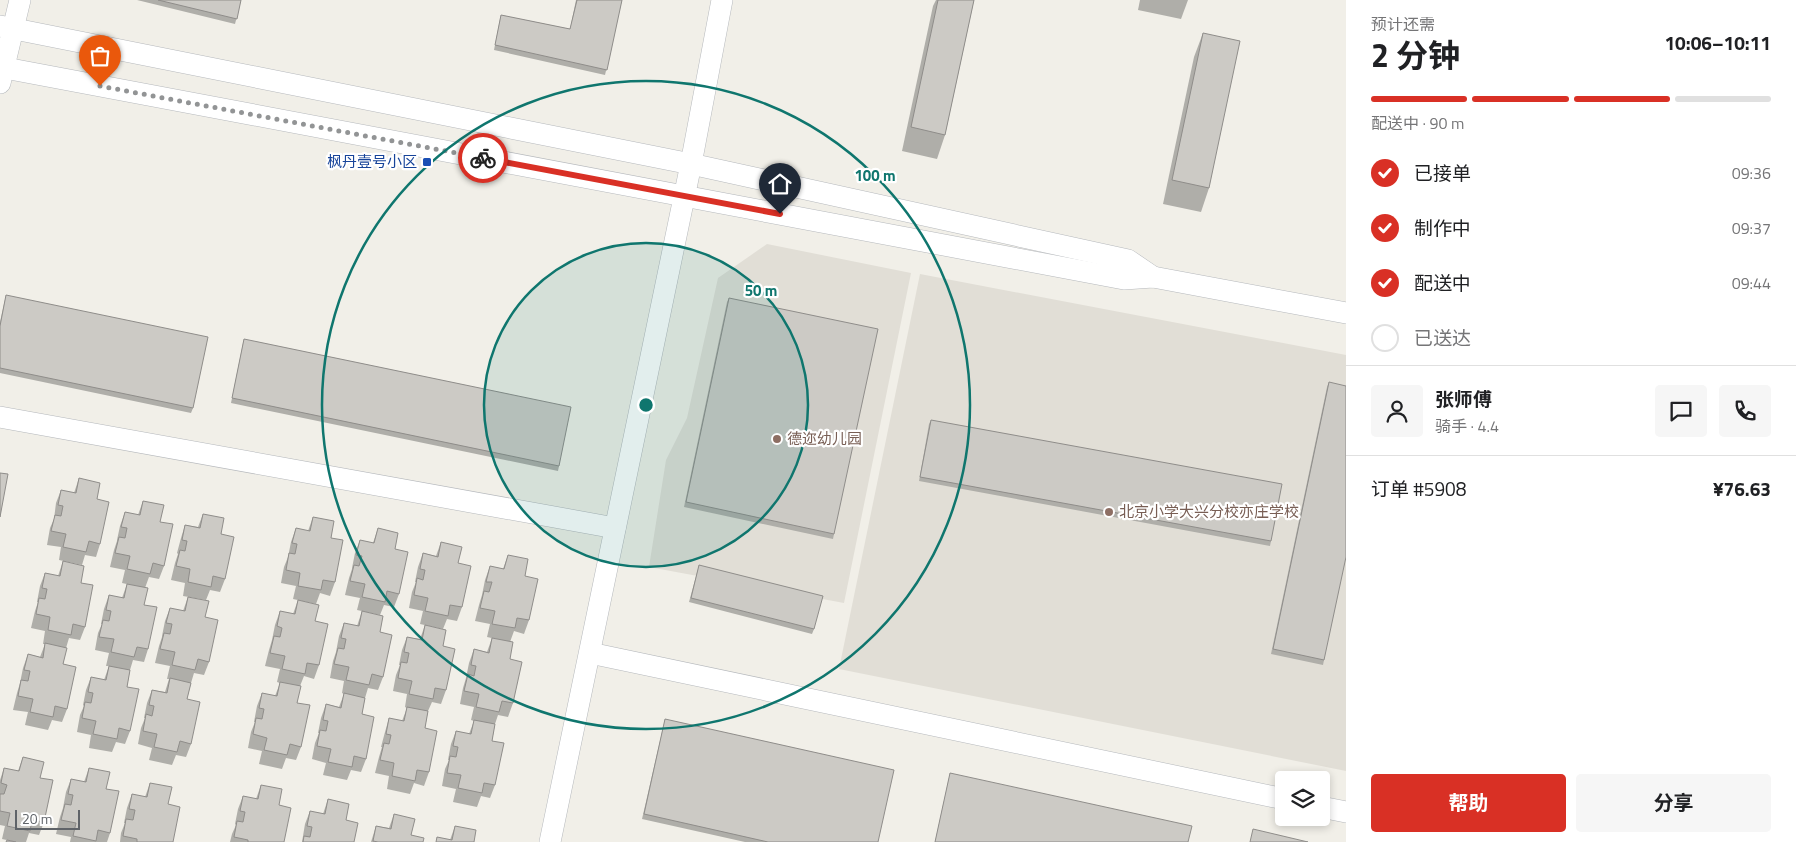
<!DOCTYPE html>
<html lang="zh">
<meta charset="utf-8">
<style>
body{margin:0;font-family:"Titillium Web","Noto Sans SC",sans-serif;background:#f6f6f6;color:#202124;height:100vh;display:flex;flex-direction:column;font-size:19px;white-space:nowrap}
*{box-sizing:border-box;margin:0}
p{font-size:16px;color:#757577}
.icon{flex:none;width:28px;height:28px;fill:none;stroke:currentColor;stroke-width:2;stroke-linecap:round;stroke-linejoin:round}
.map{position:relative;flex:1;overflow:hidden}
.details{display:flex;flex-direction:column;background:#fff;width:450px}
.details>*{flex:none}
.controls{position:absolute;left:1275px;top:771px;display:grid;gap:10px}
.controls a{display:grid;place-items:center;width:55px;height:55px;border-radius:5px;background:#fff;box-shadow:0 2px 8px #0003;font-size:25px}
.scale{position:absolute;left:15px;bottom:12px;width:65px;box-sizing:border-box;padding-left:5px;border:2px solid #5f6368;border-top:0;font-size:14px;line-height:18px;white-space:nowrap;color:#5f6368;-webkit-text-stroke:4px #fff;paint-order:stroke}
.pin{position:absolute;display:grid;place-items:center;width:42px;height:42px;color:#fff;margin:-51px -21px;border-radius:50% 50% 50% 0;rotate:-45deg;box-shadow:0 0 5px #0007}
.pin .icon{rotate:45deg}
.courier{position:absolute;display:grid;place-items:center;width:50px;height:50px;margin:-25px;border:4px solid #d93025;border-radius:50%;background:#fff;color:#222;box-shadow:0 1px 6px #0007}
.summary em{font-style:normal;font-weight:700}
.summary div{display:flex;flex-direction:column-reverse}
.summary{display:flex;align-items:center;justify-content:space-between;height:85px;padding:0 25px}
h1{font-size:32px;font-weight:700;line-height:38px}
.bar{display:grid;grid-template-columns:repeat(4,1fr);gap:8px 5px;align-content:center;height:60px;padding:0 25px}
.bar i{height:6px;border-radius:4px;background:#e0e0e0}
.bar .selected{background:#d93025}
.bar p{grid-column:span 4}
.line{display:flex;align-items:center;gap:12px;padding:0 25px;border-top:1px solid #e0e0e0}
.line div{flex:1}
.round{display:grid;place-items:center;flex:none;width:52px;height:52px;border-radius:5px;background:#f6f6f6}
ol{padding:0 25px;list-style:none}
li{display:flex;align-items:center;gap:15px;height:55px}
li p{margin-inline-start:auto}
li .icon{padding:5px;border-radius:50%;background:#d93025;color:#fff;stroke-width:4}
li:last-child{color:#757577}
li i{width:28px;height:28px;border:2px solid #e0e0e0;border-radius:50%}
.action{display:flex;gap:10px;margin-top:auto;padding:10px 25px}
.action a{flex:1;height:58px;border-radius:5px;background:#d93025;color:#fff;font-size:20px;font-weight:700;line-height:58px;text-align:center}
.action a+a{background:#f6f6f6;color:#202124}
main{display:flex;flex:1;min-height:0}
.map>svg:first-child{display:block}
.education{fill:#e1ded6}
.lines{fill:none;stroke-linecap:round;stroke-linejoin:round}
.minor-casing{stroke:#b5b8bc;stroke-width:22}
.minor{stroke:#fff;stroke-width:21}
.wall{fill:#afaea9}
.building{fill:#cccac5;stroke:#8f8d8a}
.done{stroke:#929495;stroke-width:5;stroke-dasharray:0 9}
.route{stroke:#d93025;stroke-width:6}
.ring{fill:none;stroke:#0f766e;stroke-width:2.5}
.transit-dot{fill:#1a4fb4;stroke:#fff;stroke-width:2}
.education-dot{fill:#8d6e63;stroke:#fff;stroke-width:2}
.labels{text-anchor:middle;stroke-width:4.5;stroke-linejoin:round;paint-order:stroke}
.transit-label{font-size:15px;fill:#164399;stroke:#fff;text-anchor:end}
.education-label{font-size:15px;fill:#785e54;stroke:#fff;text-anchor:start}
.centre{fill:#0f766e;stroke:#fff;stroke-width:2.5}
.ring-label{font-size:15px;text-anchor:middle;font-weight:bold;fill:#0f766e;stroke:#fff;stroke-width:4.5;stroke-linejoin:round;paint-order:stroke}
</style>
<main>
<div class="map">
<svg width="1346" height="842" viewBox="0 0 1346 842">
<rect width="100%" height="100%" fill="#f1efe8"/>
<g class="education">
<path d="M767 244 911 273 844 603 649 567 666 460 687 418 718 278Z"/>
<path d="M920 274 1346 355V771L839 669Z"/>
</g>
<g class="lines">
<g class="minor-casing">
<g id="minor">
<path d="M0 26 691 164 1128 260 1153 277"/>
<path d="M0 67 1124 279 1153 277 1346 313"/>
<path d="M0 83 20 0"/>
<path d="M0 417 615 528"/>
<path d="M590 653 1284 799"/>
<path d="M1321 807 1346 812"/>
<path d="M550 842 691 164 722 0"/>
</g>
</g>
<use href="#minor" class="minor"/>
</g>
<g class="wall">
<path d="M137 0H241L235 24Z"/>
<path d="M576 0H622L605 75 494 50 500 19 501 15 570 29Z"/>
<path d="M936 0H974L945 135 937 159 902 151 933 6Z"/>
<path d="M1140 0H1188L1181 19 1138 10Z"/>
<path d="M1203 33 1209 188 1201 212 1163 204 1194 57Z"/>
<path d="M6 295 193 408 191 413 0 373V322Z"/>
<path d="M729 298 834 534 833 539 684 507 727 302Z"/>
<path d="M244 339 559 466 558 471 231 403 243 343Z"/>
<path d="M1329 382 1324 660 1323 665 1271 654 1327 387Z"/>
<path d="M931 420 1271 541 1270 546 919 481 929 424Z"/>
<path d="M79 478 97 499 100 544 96 557 85 555 82 565 59 560 61 547 47 545 50 528 54 519 56 503 61 490 74 493Z"/>
<path d="M143 501 160 522 164 566 159 579 149 577 145 588 122 583 125 570 110 567 114 550 117 541V540L120 526 125 512 138 515Z"/>
<path d="M203 514 221 534 225 579 220 592 210 590 206 600 183 596 185 583 171 580 175 563 178 554 177 553 181 538 185 525 198 527Z"/>
<path d="M313 517 331 538 335 582 330 596 320 593 316 604 293 599 296 586 281 583 284 567 288 557 291 542 296 528 308 531Z"/>
<path d="M378 528 395 549 399 594 394 607 384 605 380 615 357 610 360 598 345 595 349 578 352 569V568L355 553 360 540 373 543Z"/>
<path d="M441 542 458 563 462 607 457 621 447 619 443 629 420 624 423 611 409 608 412 592 416 582H415L418 567 423 553 436 556Z"/>
<path d="M508 555 525 576 529 620 524 634 514 631 510 642 487 637 490 624 475 621 479 605 482 595 485 580 490 566 503 569Z"/>
<path d="M63 561 81 583 85 627 80 640 69 638 66 648 63 664 67 709 62 722 52 720 48 730 25 725 28 712 13 710 17 693 20 683 23 668 28 654 40 657 45 644H43L45 631 31 628 35 611 38 602H37L40 586 45 573 58 576Z"/>
<path d="M699 565 814 629 812 634 689 602Z"/>
<path d="M127 584 144 605 148 649 144 662 133 660 130 670 127 687 130 731 125 744 116 742 112 752 89 748 91 735 77 732 80 715 84 706 83 705 86 690 91 677 104 680 109 666H106L109 653 95 650 98 633 102 624H101L104 609 109 595 122 598Z"/>
<path d="M188 597 205 617 209 662 204 675 194 673 191 683 187 699 191 744 186 757 176 755 172 765 149 760 152 748 138 744 141 728 145 718H144L147 703 152 690 165 692 169 679H167L170 666 155 663 159 646 162 637V636L165 621 170 608 183 611Z"/>
<path d="M298 600 315 621 319 665 314 679 304 676 300 686 297 703 301 747 296 760 286 758 282 769 259 764 262 751 248 748 251 732 255 722H254L257 706 262 693 275 696 280 683 277 682 280 669 265 666 269 650 272 640 275 625 280 611 293 614Z"/>
<path d="M362 611 380 632 383 677 378 690 368 688 365 698 362 714 366 759 361 772 351 770 347 780 323 775 326 763 312 759 315 743 319 733H318L321 718 326 704 339 707 344 694 342 693 344 681 330 678 333 661 336 652 339 636 344 623 357 626Z"/>
<path d="M425 625 443 646 446 690 441 704 432 702 428 711 425 728 429 772 424 786 414 783 410 794 387 789 389 776 375 773 379 757 382 747H381L385 732 389 718 402 721 407 708 405 707 407 694 393 691 396 675 400 665H399L402 650 407 637 420 639Z"/>
<path d="M492 638 510 659 513 703 508 717 498 715 495 724 492 741 495 785 490 798 481 796 477 807 453 802 456 789 442 786 445 769 449 760H448L451 744 456 731 469 734 474 721 471 720 474 707 460 704 463 688 466 678 469 663 474 649 487 652Z"/>
<path d="M665 719 878 842H745L642 819Z"/>
<path d="M23 757 40 778 44 822 39 835 29 833 26 842H16L2 839 5 826 0 825V780L4 768 18 771Z"/>
<path d="M89 768 106 789 110 833 107 842H70L71 837 56 834 60 817 63 808 66 792 71 779 84 782Z"/>
<path d="M950 773 1188 842H935Z"/>
<path d="M150 783 168 804 173 842H120L121 833 125 823H124L127 808 132 794 145 797Z"/>
<path d="M261 785 279 805 284 842H230L232 834 236 825 235 824 238 809 243 796 256 799Z"/>
<path d="M328 799 346 820 354 842H302L305 824 310 811 323 814Z"/>
<path d="M394 814 411 835 423 842H371L376 826 389 828Z"/>
<path d="M455 826 474 842H436L437 837 450 840Z"/>
</g>
<g class="building">
<path d="M158 0H241L237 19Z"/>
<path d="M577 0H622L607 70 495 45 501 15 570 29Z"/>
<path d="M938 0H974L945 135 911 127Z"/>
<path d="M1203 33 1240 41 1209 188 1172 180Z"/>
<path d="M6 295 208 337 193 408 0 368V326Z"/>
<path d="M729 298 878 329 834 534 686 502Z"/>
<path d="M244 339 571 407 559 466 232 398Z"/>
<path d="M1329 382 1346 386V557L1324 660 1273 649Z"/>
<path d="M931 420 1282 484 1271 541 920 477Z"/>
<path d="M0 473 8 474 0 517Z"/>
<path d="M79 478 100 483 97 499 109 502 100 544 89 541 86 552 63 547 66 534 51 531 55 515 61 516 63 506 58 505 61 490 76 493Z"/>
<path d="M143 501 164 505 160 522 173 524 164 566 153 563 150 574 127 569 130 556 115 553 119 537 125 538 127 528 121 527 125 512 140 515Z"/>
<path d="M203 514 224 518 221 534 234 537 225 579 213 576 211 587 188 582 190 569 176 566 180 550 185 551 187 541 182 540 185 525 200 528Z"/>
<path d="M313 517 334 521 331 538 343 540 335 582 323 580 321 590 298 586 300 573 286 570 289 553 295 554 297 544 292 543 296 528 310 531Z"/>
<path d="M378 528 398 533 395 549 408 552 399 594 387 591 385 602 362 597 365 584 350 581 354 565 359 566 362 556 356 555 360 540 374 543Z"/>
<path d="M441 542 462 547 458 563 471 566 462 607 450 605 448 616 425 611 428 598 414 595 417 578 423 580 425 570 420 569 423 553 438 557Z"/>
<path d="M508 555 528 559 525 576 538 579 529 620 517 618 515 628 492 624 495 611 480 608 484 591 489 592 492 582H486L490 566 504 569Z"/>
<path d="M63 561 84 566 81 583 93 585 85 627 73 624 71 635 48 630 50 617 36 614 39 598 45 599 47 589 42 588 45 573 60 576Z"/>
<path d="M699 565 823 596 814 629 691 598Z"/>
<path d="M127 584 148 588 144 605 157 607 148 649 137 647 134 657 111 652 114 639 99 637 103 620 109 621 111 611 106 610 109 595 124 598Z"/>
<path d="M188 597 209 601 205 617 218 620 209 662 198 659 195 670 172 665 175 652 160 649 164 633 170 634 172 624 166 623 170 608 185 611Z"/>
<path d="M298 600 319 605 315 621 328 624 319 665 307 663 305 674 282 669 285 656 270 653 274 636 280 637 282 628 277 626 280 611 295 614Z"/>
<path d="M362 611 383 616 380 632 392 635 383 677 372 674 369 685 346 680 349 667 334 664 338 648 344 649 346 639 341 638 344 623 359 626Z"/>
<path d="M425 625 446 630 443 646 455 649 446 690 435 688 433 699 409 694 412 681 398 678 401 662 407 663 409 653 404 652 407 637 422 640Z"/>
<path d="M492 638 513 642 510 659 522 662 513 703 502 701 499 712 476 707 479 694 464 691 468 674 474 676 476 666 471 665 474 649 489 653Z"/>
<path d="M45 643 67 648 63 664 76 667 67 709 55 706 53 717 30 712 33 699 18 696 21 680 28 681 30 671 24 670 28 654 43 658Z"/>
<path d="M109 666 130 670 127 687 139 689 130 731 119 728 117 739 93 734 96 721 82 718 85 702 91 703 93 693 88 692 91 677 106 680Z"/>
<path d="M170 678 191 683 187 699 200 702 191 744 180 741 177 752 154 747 157 734 143 731 146 714 152 716 154 706 149 705 152 690 167 693Z"/>
<path d="M280 682 301 686 297 703 310 705 301 747 290 744 287 755 264 750 267 738 253 734 256 718 262 719 264 709 259 708 262 693 277 696Z"/>
<path d="M344 693 365 698 362 714 374 717 366 759 354 756 352 767 328 762 331 749 317 746 320 730 326 731 328 721 323 720 326 704 341 708Z"/>
<path d="M407 707 428 711 425 728 437 731 429 772 417 770 415 781 392 776 394 763 380 760 384 743 389 744 391 735 386 734 389 718 404 721Z"/>
<path d="M665 719 894 770 878 842H768L644 814Z"/>
<path d="M474 720 495 724 492 741 504 743 495 785 484 783 482 793 458 788 461 775 447 773 450 756 456 757 458 747 453 746 456 731 471 734Z"/>
<path d="M23 757 44 762 40 778 53 780 44 822 32 820 30 831 7 826 10 813 0 811V794H4L7 785 1 783 4 768 19 771Z"/>
<path d="M89 768 110 772 106 789 119 791 110 833 98 830 96 841 73 836 76 823 61 820 65 804 71 805 73 795 68 794 71 779 86 782Z"/>
<path d="M950 773 1192 826 1188 842H935Z"/>
<path d="M150 783 172 787 168 804 180 807 173 842H137V839L123 836 126 819 133 820 135 810 129 809 132 794 147 797Z"/>
<path d="M261 785 282 789 279 805 291 808 284 842H248V840L234 837 237 821 243 822 245 812 240 811 243 796 258 799Z"/>
<path d="M328 799 349 804 346 820 358 823 354 842H303L304 836 310 837 312 827 307 826 310 811 325 814Z"/>
<path d="M394 814 415 819 411 835 424 838 423 842H378L373 841 376 826 391 829Z"/>
<path d="M455 826 476 830 474 842H436L437 837 452 840Z"/>
<path d="M1253 829 1308 842H1250Z"/>
<path d="M7 840 16 842H6Z"/>
</g>
<g class="lines">
<path class="done" d="M100 86 483 158"/>
<path class="route" d="M483 158 780 214"/>
</g>
<circle cx="646" cy="405" r="162" fill="#0f766e" fill-opacity=".12"/>
<g class="ring">
<circle cx="646" cy="405" r="162"/>
<circle cx="646" cy="405" r="324"/>
</g>
<rect class="transit-dot" x="422" y="157" width="10" height="10" rx="2.5"/>
<g class="education-dot">
<circle cx="777" cy="439" r="5"/>
<circle cx="1109" cy="512" r="5"/>
</g>
<g class="labels">
<g class="transit-label">
<text x="417" y="167">枫丹壹号小区</text>
</g>
<g class="education-label">
<text x="787" y="444">德迩幼儿园</text>
<text x="1119" y="517">北京小学大兴分校亦庄学校</text>
</g>
</g>
<circle cx="646" cy="405" r="8" class="centre"/>
<g class="ring-label">
<text x="875" y="181">100 m</text>
<text x="761" y="296">50 m</text>
</g>
</svg>
<div class="controls">
<a><svg class="icon" aria-label="layers" viewBox="0 0 24 24"><path d="M12 4l9 5-9 5-9-5zM3 14l9 5 9-5"/></svg></a>
</div>
<div class="scale">20 m</div>
<div class="pin" style="left:100px;top:86px;background:#ea580c"><svg class="icon" aria-label="bag" viewBox="0 0 24 24"><path d="M5 8h14l-1 12H6zM9 8a3 3 0 0 1 6 0"/></svg></div>
<div class="pin" style="left:780px;top:214px;background:#1f2937"><svg class="icon" aria-label="home" viewBox="0 0 24 24"><path d="M3 11l9-7 9 7M6 9v11h12V9"/></svg></div>
<div class="courier" style="left:483px;top:158px"><svg class="icon" aria-label="bike" viewBox="0 0 24 24"><circle cx="6" cy="16" r="4"/><circle cx="18" cy="16" r="4"/><path d="M6 16l4-8h5l3 8M10 8l3 8H6M13 5h3"/></svg></div>
</div>
<section class="details">
<div class="summary"><div><h1>2 分钟</h1><p>预计还需</p></div><em>10:06–10:11</em></div>
<div class="bar"><i class="selected"></i><i class="selected"></i><i class="selected"></i><i></i><p>配送中 · 90 m</p></div>
<ol>
<li><svg class="icon" aria-label="check" viewBox="0 0 24 24"><path d="M5 12l5 5 9-10"/></svg>已接单<p>09:36</p></li>
<li><svg class="icon" aria-label="check" viewBox="0 0 24 24"><path d="M5 12l5 5 9-10"/></svg>制作中<p>09:37</p></li>
<li><svg class="icon" aria-label="check" viewBox="0 0 24 24"><path d="M5 12l5 5 9-10"/></svg>配送中<p>09:44</p></li>
<li><i></i>已送达</li>
</ol>
<div class="line" style="height:90px"><a class="round"><svg class="icon" aria-label="person" viewBox="0 0 24 24"><circle cx="12" cy="8" r="4"/><path d="M4 21q1-7 8-7t8 7"/></svg></a><div><b>张师傅</b><p>骑手 · 4.4</p></div><a class="round"><svg class="icon" aria-label="chat" viewBox="0 0 24 24"><path d="M4 5h16v11H9l-5 4z"/></svg></a><a class="round"><svg class="icon" aria-label="phone" viewBox="0 0 24 24"><path d="M5 4h4l2 5-3 2q2 4 5 5l2-3 5 2v4C11 20 4 13 5 4z"/></svg></a></div>
<div class="line" style="height:65px"><div>订单 #5908</div><b>¥76.63</b></div>
<div class="action"><a>帮助</a><a>分享</a></div>
</section>
</main>
